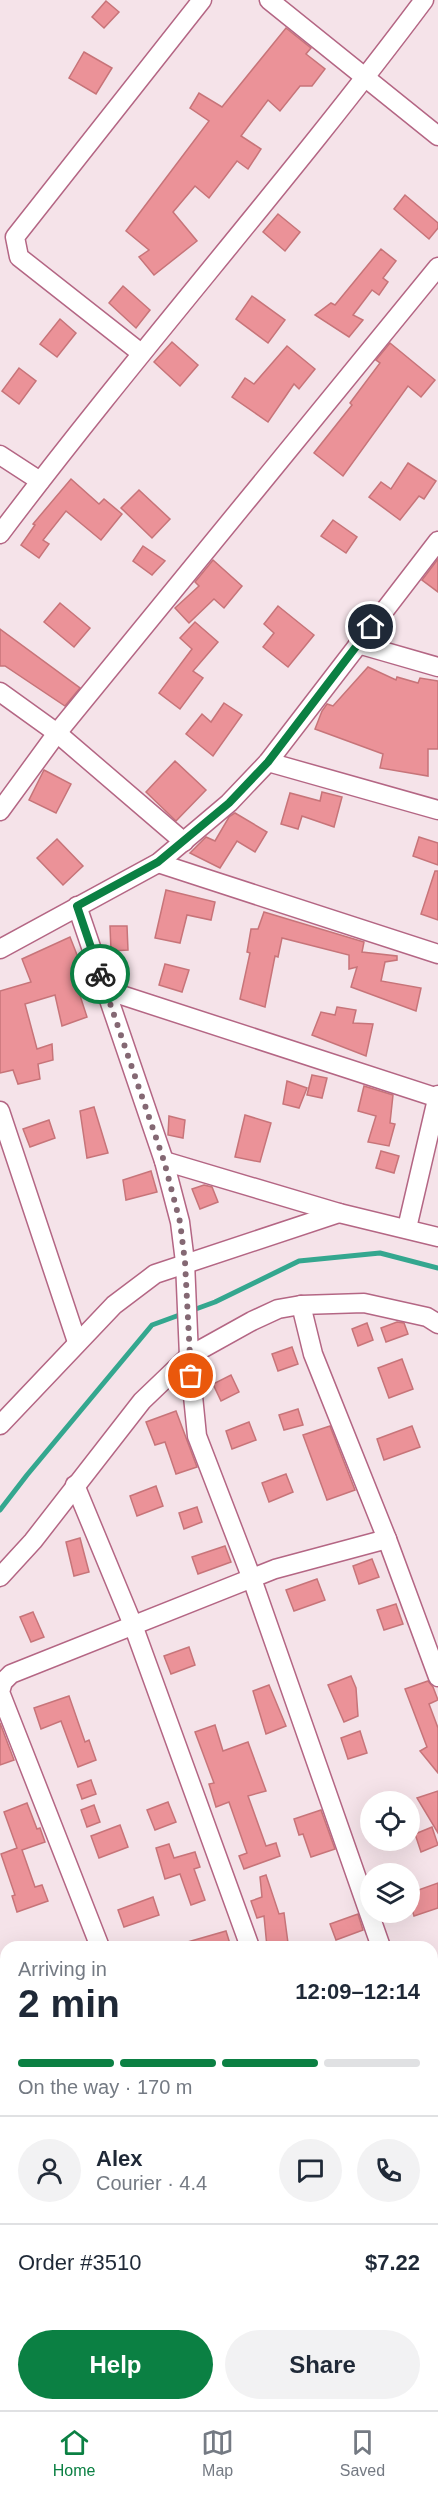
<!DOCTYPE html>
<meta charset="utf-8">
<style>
body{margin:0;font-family:Helvetica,sans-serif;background:#f2f2f3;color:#1f2937;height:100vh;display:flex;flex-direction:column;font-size:22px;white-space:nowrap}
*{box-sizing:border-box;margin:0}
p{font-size:20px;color:#747a83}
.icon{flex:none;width:33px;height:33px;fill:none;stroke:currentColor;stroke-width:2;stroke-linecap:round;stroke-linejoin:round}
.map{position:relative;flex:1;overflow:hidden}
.sheet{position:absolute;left:0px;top:1941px;width:438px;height:470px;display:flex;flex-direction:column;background:#fff;border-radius:18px 18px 0 0;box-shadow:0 6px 24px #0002}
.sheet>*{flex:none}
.controls{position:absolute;left:360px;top:1791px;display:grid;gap:12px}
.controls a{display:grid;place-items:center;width:60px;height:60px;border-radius:50%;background:#fff;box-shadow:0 6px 24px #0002;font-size:30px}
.pin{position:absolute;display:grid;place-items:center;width:51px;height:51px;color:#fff;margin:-26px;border:3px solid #fff;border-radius:50%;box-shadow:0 2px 6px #0007}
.courier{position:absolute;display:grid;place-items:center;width:60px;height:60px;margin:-30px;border:4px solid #0b8043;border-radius:50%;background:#fff;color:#222;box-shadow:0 2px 8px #0007}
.overview em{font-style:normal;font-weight:800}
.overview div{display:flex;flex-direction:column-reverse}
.overview{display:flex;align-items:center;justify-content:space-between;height:102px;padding:0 18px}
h1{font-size:39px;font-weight:800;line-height:45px}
.bar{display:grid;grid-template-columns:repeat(4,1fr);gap:9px 6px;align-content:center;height:72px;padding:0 18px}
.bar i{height:8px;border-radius:4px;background:#e0e1e3}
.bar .current{background:#0b8043}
.bar p{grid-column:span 4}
.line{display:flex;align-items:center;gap:15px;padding:0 18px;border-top:2px solid #e0e1e3}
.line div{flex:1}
.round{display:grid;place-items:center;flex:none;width:63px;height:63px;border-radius:32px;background:#f2f2f3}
.action{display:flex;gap:12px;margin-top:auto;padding:12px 18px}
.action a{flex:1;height:69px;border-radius:36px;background:#0b8043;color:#fff;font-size:24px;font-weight:800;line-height:69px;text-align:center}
.action a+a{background:#f2f2f3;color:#1f2937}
.tabs{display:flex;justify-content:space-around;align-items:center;height:84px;border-top:2px solid #e0e1e3;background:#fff;font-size:16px;color:#747a83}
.tabs a{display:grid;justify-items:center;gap:3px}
.tabs .current{color:#0b8043}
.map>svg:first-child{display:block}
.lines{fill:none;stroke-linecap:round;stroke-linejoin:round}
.stream{stroke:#34a78f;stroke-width:5}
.building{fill:#eb9298;stroke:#c77479;stroke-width:1.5}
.minor-casing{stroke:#b46684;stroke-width:21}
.minor{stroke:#fff;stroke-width:18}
.done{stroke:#846873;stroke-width:6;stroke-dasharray:0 10.8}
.route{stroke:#0b8043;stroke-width:8}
</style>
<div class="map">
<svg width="438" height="2410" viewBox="0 0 438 2410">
<rect width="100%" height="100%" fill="#f5e3e9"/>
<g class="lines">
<path class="stream" d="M0 1510 27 1475 152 1325 215 1302 299 1261 380 1253 438 1268"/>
</g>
<g class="building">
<path d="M106 1 119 12 104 28 92 17Z"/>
<path d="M286 28 311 48 306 54 325 69 312 86H300L280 111 268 100 241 136 261 149 248 169 237 161 209 198 195 186 173 212 197 241 154 275 139 257 149 250 126 231 209 121 190 108 199 93 222 107Z"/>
<path d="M84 52 112 68 96 94 69 78Z"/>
<path d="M405 195 438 223V228L429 239 394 209Z"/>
<path d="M278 214 300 232 285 251 263 232Z"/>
<path d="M381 249 396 261 383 278 388 282 379 295 372 290 353 315 363 320 349 337 315 315 331 303 335 305Z"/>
<path d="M123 286 150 310 136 328 109 303Z"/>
<path d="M252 296 285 320 268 343 236 319Z"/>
<path d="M60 319 76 333 57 357 40 344Z"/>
<path d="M172 342 198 365 180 386 154 362Z"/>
<path d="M390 343 435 380 421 397 408 386 343 476 314 453 352 405 350 403 380 363 376 360Z"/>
<path d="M287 346 315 369 299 389 294 384 268 422 232 397 245 378 254 384Z"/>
<path d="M19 368 36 381 19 404 2 391Z"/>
<path d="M408 463 436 481 424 499 419 496 400 520 369 497 381 482 391 489Z"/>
<path d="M71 479 99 504 104 499 122 514 101 540 66 511 43 540 49 544 39 558 21 545 35 525 33 524Z"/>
<path d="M139 490 170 519 152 538 121 508Z"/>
<path d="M333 520 357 537 346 553 321 536Z"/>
<path d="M143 546 165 561 152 575 133 561Z"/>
<path d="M438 559V592L422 580Z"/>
<path d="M213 560 242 586 224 608 214 599 189 623 175 608 199 586 195 582Z"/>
<path d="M60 603 90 628 74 647 44 622Z"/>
<path d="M278 606 314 635 288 667 263 647 274 633 264 624Z"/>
<path d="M195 622 218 642 193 671 203 678 180 709 159 693 192 649 180 638Z"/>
<path d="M0 629 80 688 65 706 5 666H0Z"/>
<path d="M368 667 396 680 397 677 418 683 420 678 438 681V749H428V776L380 768 383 754 315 729 322 711 327 704 333 706Z"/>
<path d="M224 703 242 715 213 756 186 734 202 714 211 722Z"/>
<path d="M175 761 206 790 176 821 146 792Z"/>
<path d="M44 770 71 784 56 813 29 800Z"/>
<path d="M322 792 342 797 334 827 302 816 298 829 281 824 290 793 320 801Z"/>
<path d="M235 813 267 832 255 852 237 841 220 868 190 853 206 837 215 841 229 817Z"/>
<path d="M419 837 438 843V865L413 856Z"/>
<path d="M57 839 83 866 63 885 37 858Z"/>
<path d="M435 871H438V920L421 914Z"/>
<path d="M166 890 215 902 211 920 187 915 180 943 155 938Z"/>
<path d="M264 912 364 942 362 952 397 956V960L385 962 381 981 421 988 416 1011 351 987 357 967 349 969V955L282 938 278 957 275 956 265 1007 240 999 250 953 247 952 251 929H258Z"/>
<path d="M110 926H127L128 950 111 951Z"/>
<path d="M70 937 83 970 73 974 87 1017 62 1026 55 995 25 1004 37 1049 52 1044 53 1060 38 1064 40 1079 18 1084 13 1070 0 1073V991L31 982 22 959Z"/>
<path d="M165 964 189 970 182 992 159 985Z"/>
<path d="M337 1007 356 1010 353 1023 373 1024 366 1056 312 1035 321 1012 335 1015Z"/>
<path d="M312 1075 327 1078 322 1098 307 1095Z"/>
<path d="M287 1081 307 1088 299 1108 283 1104Z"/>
<path d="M364 1086 393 1095 390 1123 395 1124 389 1146 368 1142 376 1116 358 1111Z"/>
<path d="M94 1107 108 1153 87 1158 80 1111Z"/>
<path d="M245 1115 271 1123 260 1162 235 1157Z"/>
<path d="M169 1116 185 1120 183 1138 168 1135Z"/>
<path d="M49 1120 55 1138 30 1147 23 1129Z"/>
<path d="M381 1151 399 1156 394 1173 376 1168Z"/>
<path d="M151 1171 157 1192 126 1200 123 1180Z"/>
<path d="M204 1185 212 1187 218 1202 200 1209 192 1189Z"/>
<path d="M397 1322 404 1323 408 1334 386 1342 381 1328Z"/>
<path d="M367 1323 373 1340 358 1346 352 1329Z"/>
<path d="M292 1347 298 1364 278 1371 272 1354Z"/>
<path d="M402 1359 413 1389 389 1398 378 1368Z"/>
<path d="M231 1375 239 1392 221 1401 213 1384Z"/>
<path d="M298 1409 303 1425 284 1430 279 1415Z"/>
<path d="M176 1411 197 1467 176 1474 165 1442 155 1445 146 1422Z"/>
<path d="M249 1422 256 1440 232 1449 226 1431Z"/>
<path d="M330 1426 355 1490 327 1500 303 1435Z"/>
<path d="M412 1426 420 1447 384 1460 377 1439Z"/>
<path d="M286 1474 293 1492 269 1502 262 1483Z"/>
<path d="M156 1486 163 1506 137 1516 130 1496Z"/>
<path d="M197 1507 202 1522 184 1529 179 1513Z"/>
<path d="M80 1538 89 1572 74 1576 66 1542Z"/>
<path d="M225 1546 231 1562 198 1574 192 1557Z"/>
<path d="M372 1559 379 1577 359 1584 353 1566Z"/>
<path d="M317 1579 325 1600 294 1611 286 1590Z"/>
<path d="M396 1604 403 1624 384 1630 377 1610Z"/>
<path d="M33 1612 44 1637 31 1642 20 1617Z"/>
<path d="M189 1647 195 1665 171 1674 164 1656Z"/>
<path d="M351 1676 356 1688 358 1716 344 1722 328 1685Z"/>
<path d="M428 1681 433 1687 438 1700 429 1704 438 1728V1773L420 1751 427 1747 405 1689Z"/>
<path d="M269 1685 286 1726 266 1734 253 1691Z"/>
<path d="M69 1696 85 1742 89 1740 96 1760 78 1767 61 1721 41 1729 34 1708Z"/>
<path d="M0 1723 14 1760 0 1765Z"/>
<path d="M215 1725 223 1751 248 1742 266 1791 248 1796 266 1846 276 1843 280 1856 244 1869 239 1856 247 1853 229 1802 216 1807 209 1784 214 1783 195 1732Z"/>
<path d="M360 1731 367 1753 348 1759 341 1738Z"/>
<path d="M91 1780 96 1794 82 1799 77 1785Z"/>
<path d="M438 1791V1833L417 1798Z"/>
<path d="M168 1802 176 1822 155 1830 147 1810Z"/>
<path d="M27 1803 37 1829 40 1828 45 1842 22 1850 35 1887 42 1885 48 1901 17 1912 12 1896 15 1895 1 1854 17 1848 4 1812Z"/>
<path d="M94 1805 100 1822 87 1827 81 1810Z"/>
<path d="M321 1810 335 1849 311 1857 303 1834 299 1835 294 1819Z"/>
<path d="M120 1825 128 1847 99 1858 91 1836Z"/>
<path d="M432 1827 438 1845 421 1852 415 1834Z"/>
<path d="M169 1844 174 1858 195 1852 200 1867 194 1869 205 1900 191 1905 180 1874 165 1879 156 1848Z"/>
<path d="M266 1875 279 1914 284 1913 288 1943 267 1947 264 1916 257 1918 251 1901 262 1897 260 1877Z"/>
<path d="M438 1883V1908L414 1916 410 1902V1893Z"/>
<path d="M153 1897 159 1915 124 1927 118 1910Z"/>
<path d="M358 1914 363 1930 336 1940 330 1924Z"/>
<path d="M226 1931 231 1947H185L184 1943Z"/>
</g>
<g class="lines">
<g class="minor-casing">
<g id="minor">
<path d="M269 0 438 136"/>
<path d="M141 353 19 257 15 237 202 0"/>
<path d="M0 455 40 481"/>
<path d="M0 534C137 352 288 182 424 0"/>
<path d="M358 644 438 667"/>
<path d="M0 692 57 733 184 842"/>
<path d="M268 762 438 810"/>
<path d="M0 811 57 733 438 267"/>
<path d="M158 863 438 954"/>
<path d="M77 906 164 1161 180 1222 185 1262 189 1356 197 1436 252 1579 381 1947"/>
<path d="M0 949 158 863 229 803 268 762 438 541"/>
<path d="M106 990 438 1098"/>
<path d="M0 1111 77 1342"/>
<path d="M164 1161 339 1213 438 1237"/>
<path d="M407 1228 438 1095"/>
<path d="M301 1305 313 1354 387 1539 438 1677"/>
<path d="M0 1425 114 1305 155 1274 339 1213"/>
<path d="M75 1485 133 1625 250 1947"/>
<path d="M0 1577 33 1541 142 1401 189 1356 252 1321 278 1309 301 1305 364 1303 427 1317 438 1324"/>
<path d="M100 1947 0 1692 3 1682 11 1674 275 1569 387 1539"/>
<path d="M0 2012 6 2011"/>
<path d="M432 2070 438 2068"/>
<path d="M0 2100 6 2116"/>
<path d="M0 2152 6 2150"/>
<path d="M432 2169 438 2185"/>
<path d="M432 2231 438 2228"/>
<path d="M0 2311 6 2309"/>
<path d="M432 2392 438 2389"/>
<path d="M118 2410 129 2404"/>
<path d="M398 2410 408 2404"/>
</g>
</g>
<use href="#minor" class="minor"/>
</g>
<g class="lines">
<path class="done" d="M100 974 164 1161 180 1222 185 1262 191 1376"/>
<path class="route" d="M100 974 77 906 158 862 229 803 268 762 371 627"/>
</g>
</svg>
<div class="controls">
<a><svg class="icon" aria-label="locate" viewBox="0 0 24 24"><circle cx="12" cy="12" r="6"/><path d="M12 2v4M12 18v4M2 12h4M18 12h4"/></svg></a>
<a><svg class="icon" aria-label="layers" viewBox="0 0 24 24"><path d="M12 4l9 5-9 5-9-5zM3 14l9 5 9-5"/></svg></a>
</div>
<div class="pin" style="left:191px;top:1376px;background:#ea580c"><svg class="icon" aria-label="bag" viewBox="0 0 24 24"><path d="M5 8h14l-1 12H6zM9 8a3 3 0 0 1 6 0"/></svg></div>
<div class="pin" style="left:371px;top:627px;background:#1f2937"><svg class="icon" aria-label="home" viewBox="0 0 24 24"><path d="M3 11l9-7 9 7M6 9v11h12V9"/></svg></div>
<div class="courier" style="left:100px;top:974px"><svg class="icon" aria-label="bike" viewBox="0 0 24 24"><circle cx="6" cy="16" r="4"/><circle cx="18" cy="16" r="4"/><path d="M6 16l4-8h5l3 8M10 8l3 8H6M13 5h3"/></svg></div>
<section class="sheet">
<div class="overview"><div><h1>2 min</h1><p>Arriving in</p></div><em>12:09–12:14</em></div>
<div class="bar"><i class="current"></i><i class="current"></i><i class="current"></i><i></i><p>On the way · 170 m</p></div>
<div class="line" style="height:108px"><a class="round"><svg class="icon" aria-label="person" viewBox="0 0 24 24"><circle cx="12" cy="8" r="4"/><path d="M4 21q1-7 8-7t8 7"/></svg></a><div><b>Alex</b><p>Courier · 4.4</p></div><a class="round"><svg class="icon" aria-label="chat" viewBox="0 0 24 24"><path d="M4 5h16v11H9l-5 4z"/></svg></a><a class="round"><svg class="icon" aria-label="phone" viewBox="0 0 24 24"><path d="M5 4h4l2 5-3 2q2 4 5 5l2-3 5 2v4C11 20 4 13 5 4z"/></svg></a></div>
<div class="line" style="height:78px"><div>Order #3510</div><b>$7.22</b></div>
<div class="action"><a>Help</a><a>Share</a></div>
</section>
</div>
<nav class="tabs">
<a class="current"><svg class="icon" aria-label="home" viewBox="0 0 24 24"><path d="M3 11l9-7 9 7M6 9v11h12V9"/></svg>Home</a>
<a><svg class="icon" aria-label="map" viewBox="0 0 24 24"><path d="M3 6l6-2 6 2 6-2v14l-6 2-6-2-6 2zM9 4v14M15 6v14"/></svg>Map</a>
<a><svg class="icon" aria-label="saved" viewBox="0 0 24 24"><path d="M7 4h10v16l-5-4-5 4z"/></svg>Saved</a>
</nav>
